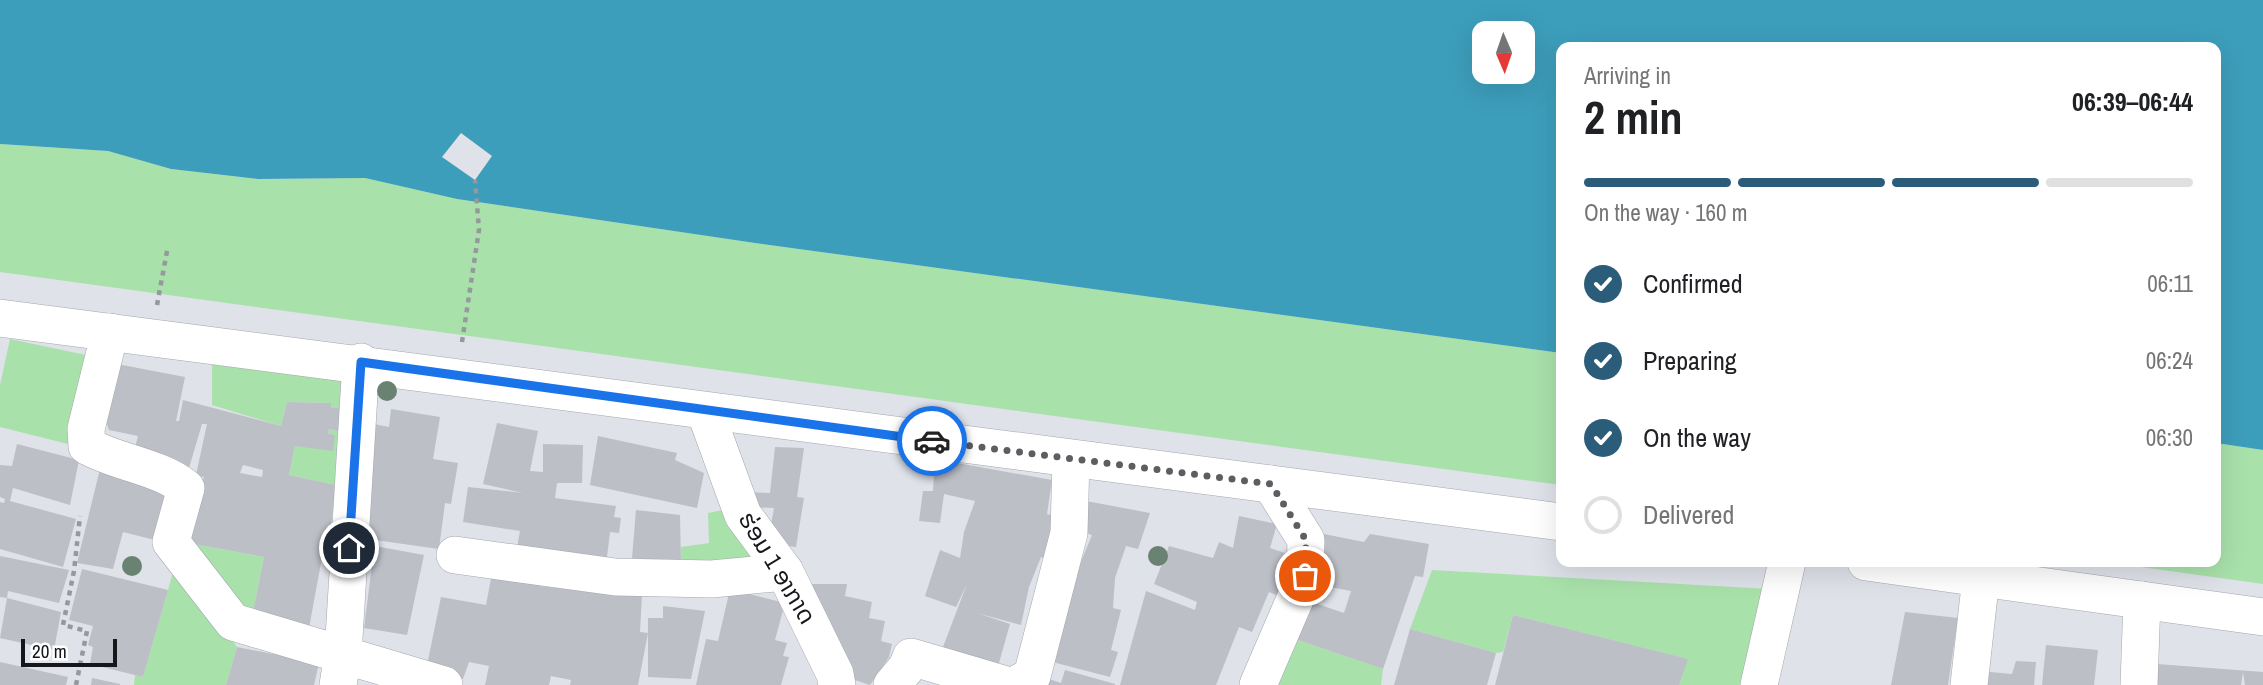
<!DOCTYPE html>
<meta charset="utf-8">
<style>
body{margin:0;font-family:"Archivo Narrow","Noto Sans Lao",sans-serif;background:#f6f6f6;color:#202124;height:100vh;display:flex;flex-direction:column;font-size:26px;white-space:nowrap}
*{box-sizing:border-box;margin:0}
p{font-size:23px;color:#757577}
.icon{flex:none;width:38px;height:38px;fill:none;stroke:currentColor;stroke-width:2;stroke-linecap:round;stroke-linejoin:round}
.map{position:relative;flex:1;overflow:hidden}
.side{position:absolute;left:1556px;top:42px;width:665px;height:525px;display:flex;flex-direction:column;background:#fff;border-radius:14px;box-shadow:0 7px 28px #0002}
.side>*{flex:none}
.needle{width:46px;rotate:178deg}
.buttons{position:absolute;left:1472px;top:21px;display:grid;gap:14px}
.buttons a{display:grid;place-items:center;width:63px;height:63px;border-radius:14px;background:#fff;box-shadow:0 7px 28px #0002;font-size:35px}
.scale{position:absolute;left:21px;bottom:18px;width:96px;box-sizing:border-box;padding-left:7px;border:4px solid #16171a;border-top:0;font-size:19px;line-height:24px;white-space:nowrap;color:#16171a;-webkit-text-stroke:5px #fff;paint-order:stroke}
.pin{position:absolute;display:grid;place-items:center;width:60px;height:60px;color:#fff;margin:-30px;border:4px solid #fff;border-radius:50%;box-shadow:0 2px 7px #0007}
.courier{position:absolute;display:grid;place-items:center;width:70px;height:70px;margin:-35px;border:5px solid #1a73e8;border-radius:50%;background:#fff;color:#222;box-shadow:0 2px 9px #0007}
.head em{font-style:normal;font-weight:700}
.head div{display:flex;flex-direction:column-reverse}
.head{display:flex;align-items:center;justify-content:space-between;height:119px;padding:0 28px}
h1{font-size:46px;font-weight:700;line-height:52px}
.bar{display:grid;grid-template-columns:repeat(4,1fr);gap:10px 7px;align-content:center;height:84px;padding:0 28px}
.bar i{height:9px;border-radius:5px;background:#e0e0e0}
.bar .active{background:#2b5c79}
.bar p{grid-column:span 4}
ol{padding:0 28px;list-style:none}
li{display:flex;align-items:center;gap:21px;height:77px}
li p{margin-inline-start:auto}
li .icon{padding:7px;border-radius:50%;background:#2b5c79;color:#fff;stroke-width:4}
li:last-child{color:#757577}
li i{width:38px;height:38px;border:4px solid #e0e0e0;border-radius:50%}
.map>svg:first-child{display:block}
.green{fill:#a9e1aa}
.water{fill:#3d9ebb;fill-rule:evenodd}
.pier{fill:#dfe2e9}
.building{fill:#bcbfc6;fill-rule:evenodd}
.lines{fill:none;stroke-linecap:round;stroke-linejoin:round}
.minor-casing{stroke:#a4a6ad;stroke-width:38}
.path{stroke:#95989d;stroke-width:4.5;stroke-dasharray:5 5;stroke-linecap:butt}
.minor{stroke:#fff;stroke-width:37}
.tree{fill:#698271}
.done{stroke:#5c5e62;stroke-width:7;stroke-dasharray:0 12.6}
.route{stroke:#1a73e8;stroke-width:9}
.labels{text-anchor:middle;stroke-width:5;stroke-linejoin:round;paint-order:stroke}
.street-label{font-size:24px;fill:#16171a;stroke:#fff}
</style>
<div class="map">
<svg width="2263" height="685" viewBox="0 0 2263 685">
<rect width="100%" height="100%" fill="#dfe2e9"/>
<g class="green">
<path d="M0 144 108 151 171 169 258 179 365 178 457 199 755 243 1561 353V485L0 272Z"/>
<path d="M10 339 100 358 80 447 0 427V385Z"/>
<path d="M212 362 350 381 336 485 289 475 295 446 328 434 329 429 338 431 341 408H331V403L287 402 281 426 212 405Z"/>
<path d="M2216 443 2263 450V584L2105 562H2216Z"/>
<path d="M728 509 755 543 748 566 681 563V547L709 543 708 513Z"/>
<path d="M184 542 264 557 252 617Z"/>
<path d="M176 562 237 647 226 685H134L135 675 143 677Z"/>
<path d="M1432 570 1770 589 1752 685H1679L1687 659 1513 615 1503 652 1496 653 1410 629Z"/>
<path d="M1289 637 1383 669 1381 685H1274Z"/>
</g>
<path class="water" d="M0 0H2263V450L2216 443V47H1561V353L755 243 457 199 365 178 258 179 171 169 108 151 0 144ZM1484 33H1522V72H1484Z"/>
<path class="pier" d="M461 133 492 156 475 180 442 157Z"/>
<g class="building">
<path d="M117 364 185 377 176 421H179L183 400 281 426 287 402 331 403V408H341L338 431 329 429 328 434 335 435 333 451 295 446 289 475 336 485 331 525H328L309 628 252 617 264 557 184 542 204 477 196 475 207 424H202L189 468 133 455 138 436 109 430 106 421ZM243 465 263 470 262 477 240 473Z"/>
<path d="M391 409 440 417 433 459 458 463 451 504 445 503 439 549 375 540V546L424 555 407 635 364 628 373 557 358 555 364 422 389 427Z"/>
<path d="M497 423 538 431 530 471 543 472V444L583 445 582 483H557L555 498 616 506 614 517 621 518 619 533 610 532 606 565 516 553 520 531 463 522 468 487 523 493 483 484Z"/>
<path d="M598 436 677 453 675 460 704 473 697 508 590 485Z"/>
<path d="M17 444 79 460 70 505 13 488 10 501 76 519 63 567 0 549V502L4 503 5 499 0 497V465L12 466Z"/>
<path d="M775 447 804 448 797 497 804 498 796 547 768 543 774 508 744 507 743 492 770 493Z"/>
<path d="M935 459 1052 480 1047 514 1059 517 1047 560 1041 557 1029 587 1021 625 977 613 1010 624 995 677 938 660 967 584 956 607 925 596 940 550 960 558 964 532 975 501 944 494 940 523 919 521 923 491H933Z"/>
<path d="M101 465 178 486 163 542 123 532 113 569 77 563Z"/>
<path d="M1086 501 1150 513 1138 549 1126 546 1115 578 1113 608 1121 610 1111 650 1118 652 1110 677 1041 659 1092 535 1080 531Z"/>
<path d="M636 510 680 515 681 563 632 558Z"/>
<path d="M1239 516 1277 524 1270 548 1294 556 1279 596 1269 592 1252 632 1239 627 1216 685H1120L1146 591 1195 610 1197 602 1154 584 1169 546 1213 558 1219 542 1233 548Z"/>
<path d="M1324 534 1364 542 1370 534 1429 544 1423 577 1415 576 1383 669 1289 637 1300 598 1344 613 1351 591 1309 583Z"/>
<path d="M0 556 69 570 59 603 8 591 7 598 0 597Z"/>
<path d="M82 569 168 590 143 677 90 664 93 647 88 645 93 626 69 620Z"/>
<path d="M492 573 540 581 539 586 565 589V584L642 595 640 632 648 633V618H663V606L705 611 691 679 648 677V633L638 685H570L571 680 551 676 549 685H485L489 666 469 662 463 679 426 670 441 597 486 605Z"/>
<path d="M800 584H847L845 596 872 602 869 618 885 621 881 641 892 644 889 657 870 685 840 675Z"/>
<path d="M730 589 785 603 775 640 787 643 783 656 789 657 781 685H696L706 639 718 641Z"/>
<path d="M7 598 61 612 54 650 0 638Z"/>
<path d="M1905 612 1958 618 1948 685H1891Z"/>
<path d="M1513 615 1688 659 1679 685H1495Z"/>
<path d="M1410 629 1496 653 1487 685H1394Z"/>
<path d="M2046 645 2098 650 2094 685H2042Z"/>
<path d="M237 647 319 663 314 685H226Z"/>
<path d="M2016 661 2036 662 2034 685H1978L1979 671 2012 674Z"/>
<path d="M0 662 68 677 66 685H0Z"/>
<path d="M2157 664 2263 672V685H2245L2243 672 2241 685H2156Z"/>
<path d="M1065 670 1115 684V685H1044L1046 678 1061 683Z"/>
<path d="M92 678 120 684V685H91Z"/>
</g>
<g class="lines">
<g class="minor-casing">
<g id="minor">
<path d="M0 318C521 383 1041 454 1561 522"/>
<path d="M110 332 86 429 87 446C118 463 158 466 186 488L171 542 233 622 444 685"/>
<path d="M705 411 743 515 785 572 835 674 837 685"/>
<path d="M455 555 615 577 712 579 785 572"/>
<path d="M1866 562 2263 617"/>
<path d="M338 685 343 654 361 362"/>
<path d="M892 685 907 667 911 657 1006 685"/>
<path d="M1015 685 1032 676 1069 533 1071 459"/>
<path d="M1258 685 1305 576 1306 540 1271 484"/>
<path d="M1759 685 1787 562"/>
<path d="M1969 685 1981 577"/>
<path d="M2139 685 2142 600"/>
</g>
</g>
<g class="path">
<path d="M157 305 168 246"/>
<path d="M462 342 479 230 475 180"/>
<path d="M76 685 87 631 63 625 74 571 80 516"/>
</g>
<use href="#minor" class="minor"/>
</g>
<g class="tree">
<circle cx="387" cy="391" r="10"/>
<circle cx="1158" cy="556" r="10"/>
<circle cx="132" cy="566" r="10"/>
</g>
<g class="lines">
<path class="done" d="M932 441 1271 484 1306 540 1305 576"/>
<path class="route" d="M349 548 361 362 932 441"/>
</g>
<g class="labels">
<g class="street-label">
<text transform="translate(777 568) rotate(59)" y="8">ຮ່ອມ 1 ອາກາດ</text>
</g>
</g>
</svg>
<div class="buttons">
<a><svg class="needle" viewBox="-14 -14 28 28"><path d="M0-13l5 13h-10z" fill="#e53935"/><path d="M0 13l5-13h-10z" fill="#757577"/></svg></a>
</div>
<div class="scale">20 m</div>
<div class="pin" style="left:1305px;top:576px;background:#ea580c"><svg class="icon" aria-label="bag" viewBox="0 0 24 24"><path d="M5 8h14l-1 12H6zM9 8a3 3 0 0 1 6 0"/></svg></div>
<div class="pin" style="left:349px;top:548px;background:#1f2937"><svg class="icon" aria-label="home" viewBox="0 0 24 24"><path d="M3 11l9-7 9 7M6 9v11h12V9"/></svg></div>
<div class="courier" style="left:932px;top:441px"><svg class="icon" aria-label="car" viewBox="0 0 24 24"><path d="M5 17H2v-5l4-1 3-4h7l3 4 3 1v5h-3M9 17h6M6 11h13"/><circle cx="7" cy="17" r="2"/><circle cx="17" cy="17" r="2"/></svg></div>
<section class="side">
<div class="head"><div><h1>2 min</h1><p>Arriving in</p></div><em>06:39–06:44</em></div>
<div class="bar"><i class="active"></i><i class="active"></i><i class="active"></i><i></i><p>On the way · 160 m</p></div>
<ol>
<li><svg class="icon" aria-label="check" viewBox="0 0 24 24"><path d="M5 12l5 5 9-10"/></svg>Confirmed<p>06:11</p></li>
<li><svg class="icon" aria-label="check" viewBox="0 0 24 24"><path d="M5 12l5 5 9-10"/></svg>Preparing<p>06:24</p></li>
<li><svg class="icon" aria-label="check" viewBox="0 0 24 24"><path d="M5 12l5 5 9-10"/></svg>On the way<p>06:30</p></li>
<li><i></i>Delivered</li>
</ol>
</section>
</div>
